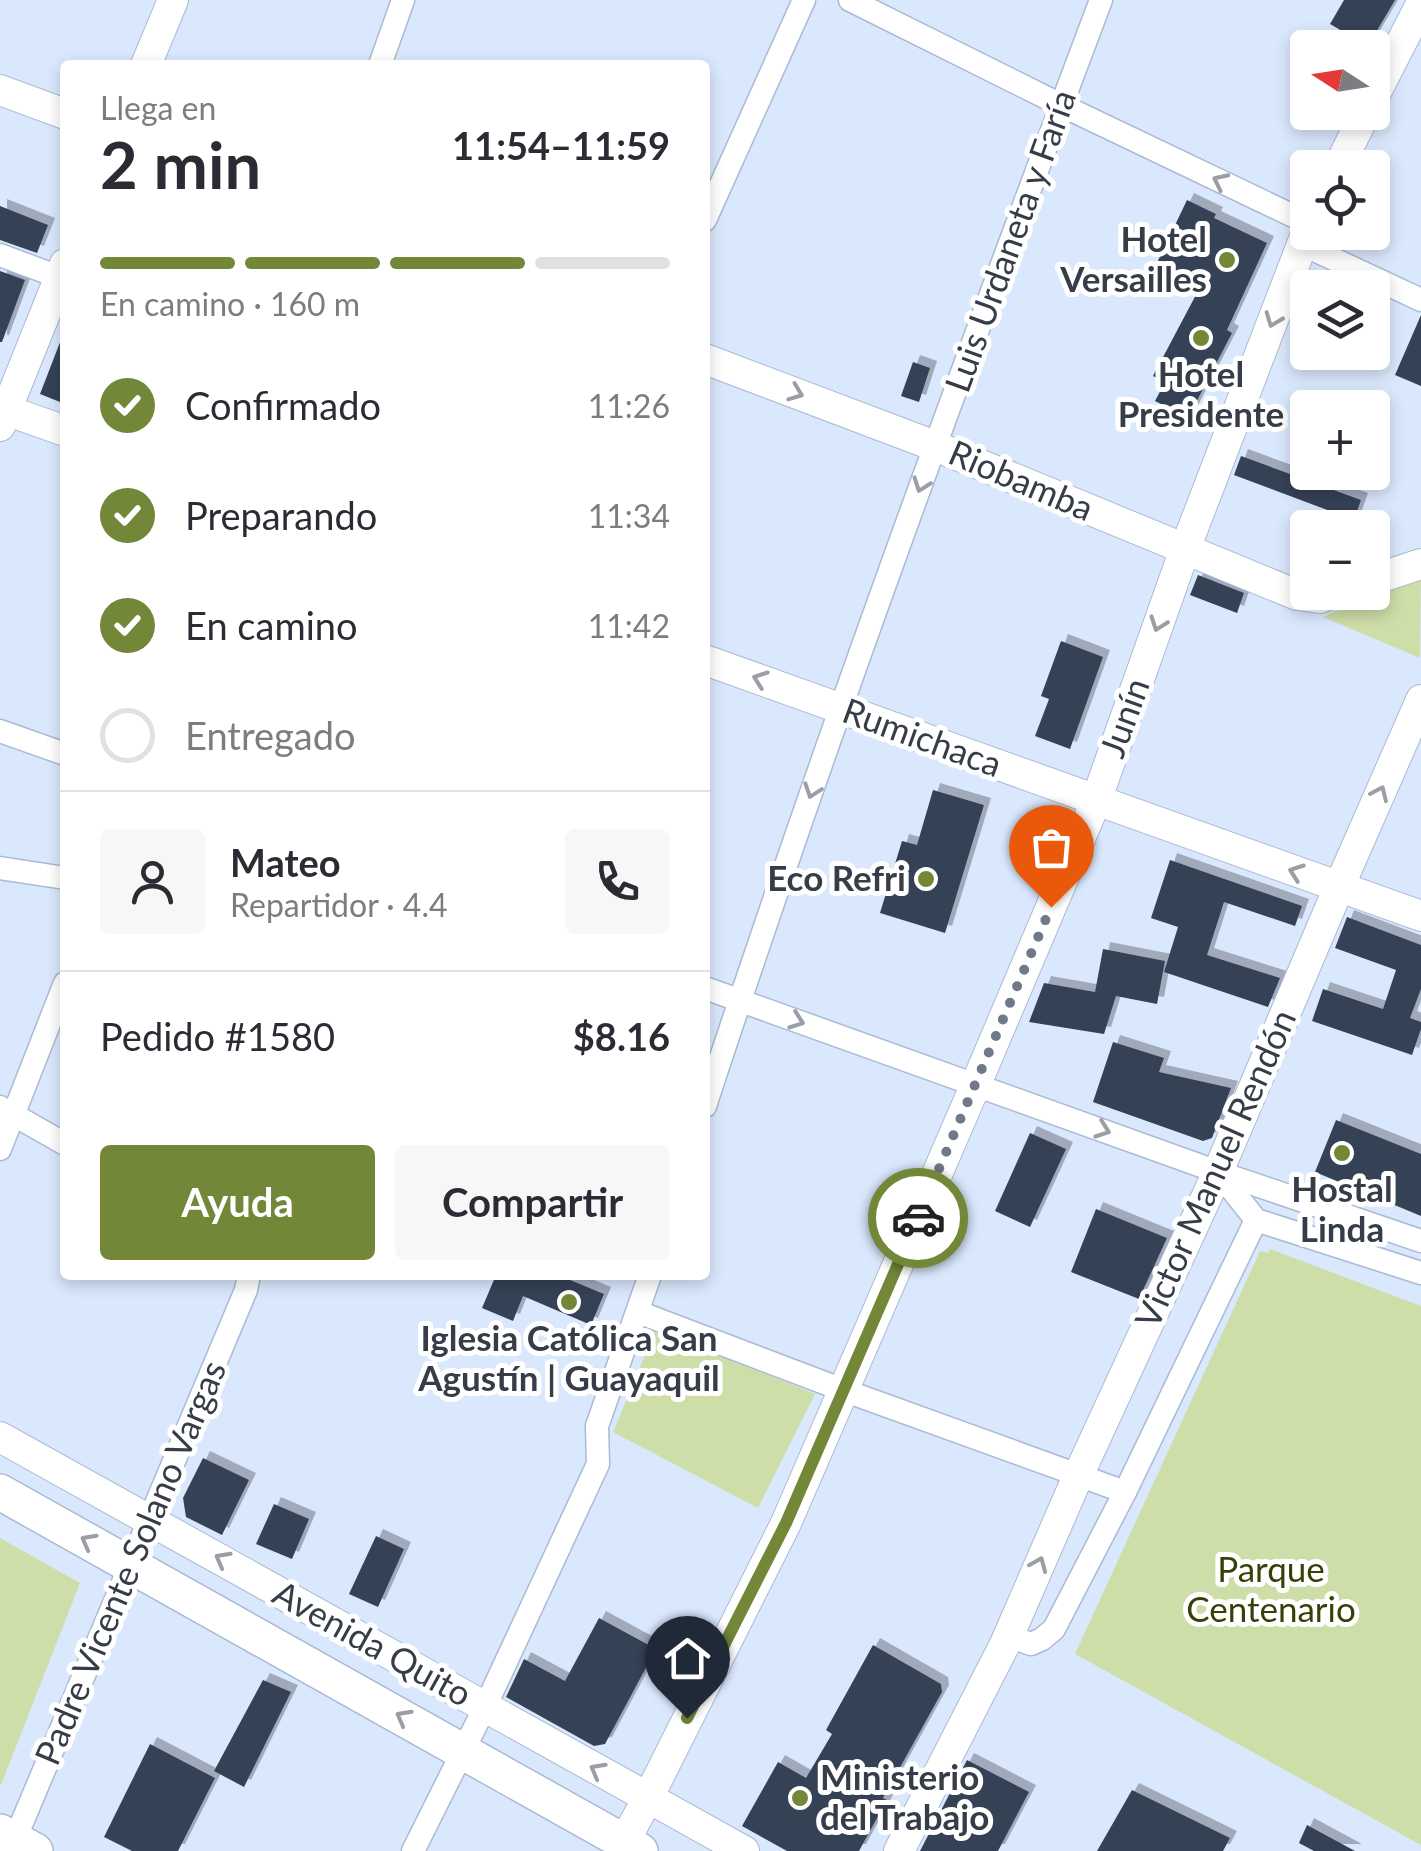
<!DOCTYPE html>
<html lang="es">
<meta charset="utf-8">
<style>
body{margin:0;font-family:Lato,sans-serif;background:#f7f7f7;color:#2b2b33;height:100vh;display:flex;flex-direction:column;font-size:38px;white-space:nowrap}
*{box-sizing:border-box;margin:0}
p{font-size:32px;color:#7c7c81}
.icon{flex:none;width:55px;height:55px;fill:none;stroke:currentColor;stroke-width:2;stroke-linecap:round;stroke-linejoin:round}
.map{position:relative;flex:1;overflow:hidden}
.drawer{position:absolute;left:60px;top:60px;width:650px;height:1220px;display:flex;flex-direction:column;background:#fff;border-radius:10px;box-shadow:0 5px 15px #0003}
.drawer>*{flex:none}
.needle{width:65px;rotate:282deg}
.tools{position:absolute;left:1290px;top:30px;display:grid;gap:20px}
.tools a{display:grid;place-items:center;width:100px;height:100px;border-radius:10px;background:#fff;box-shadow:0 5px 15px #0003;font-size:50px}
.pin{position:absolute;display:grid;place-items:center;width:85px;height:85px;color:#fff;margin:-102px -42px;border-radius:50% 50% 50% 0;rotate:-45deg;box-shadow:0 0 10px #0007}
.pin .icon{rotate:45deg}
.courier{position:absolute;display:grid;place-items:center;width:100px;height:100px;margin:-50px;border:8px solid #728737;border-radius:50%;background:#fff;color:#222;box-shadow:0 2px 12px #0007}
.summary em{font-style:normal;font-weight:700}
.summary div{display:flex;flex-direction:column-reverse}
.summary{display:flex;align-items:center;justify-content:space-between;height:170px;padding:0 40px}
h1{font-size:65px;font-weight:700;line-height:75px}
.bar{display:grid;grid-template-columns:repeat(4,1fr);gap:15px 10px;align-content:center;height:120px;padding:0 40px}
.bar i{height:12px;border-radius:8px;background:#e1e1e2}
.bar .current{background:#728737}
.bar p{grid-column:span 4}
.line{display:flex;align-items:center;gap:25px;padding:0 40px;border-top:2px solid #e1e1e2}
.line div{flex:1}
.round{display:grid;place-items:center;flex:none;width:105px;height:105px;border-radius:10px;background:#f7f7f7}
ol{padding:0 40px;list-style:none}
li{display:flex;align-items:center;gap:30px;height:110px}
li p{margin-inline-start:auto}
li .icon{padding:10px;border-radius:50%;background:#728737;color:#fff;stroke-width:4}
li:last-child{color:#7c7c81}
li i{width:55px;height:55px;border:5px solid #e1e1e2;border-radius:50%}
.primary-button{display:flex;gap:20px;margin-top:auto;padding:20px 40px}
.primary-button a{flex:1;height:115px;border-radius:10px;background:#728737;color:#fff;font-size:40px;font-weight:700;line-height:115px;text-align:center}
.primary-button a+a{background:#f7f7f7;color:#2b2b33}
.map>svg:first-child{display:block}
.green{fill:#cedea9}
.building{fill:#354257;filter:url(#shadow)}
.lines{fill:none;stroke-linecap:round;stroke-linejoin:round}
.street-casing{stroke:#aabad3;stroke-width:25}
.secondary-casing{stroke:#aabad3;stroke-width:32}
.primary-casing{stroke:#aabad3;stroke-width:38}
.street{stroke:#fff;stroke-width:22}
.secondary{stroke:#fff;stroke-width:30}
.primary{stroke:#fff;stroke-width:35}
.oneway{stroke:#9b9ea4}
.done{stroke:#707987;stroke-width:10;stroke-dasharray:0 18}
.route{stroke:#728737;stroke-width:12}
.poi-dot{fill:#728737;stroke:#fff;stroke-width:4}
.labels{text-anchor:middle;stroke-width:10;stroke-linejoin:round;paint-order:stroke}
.poi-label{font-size:35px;font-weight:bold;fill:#373d48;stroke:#fff}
.street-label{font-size:35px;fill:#373d48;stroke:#fff}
.park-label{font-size:35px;fill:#354207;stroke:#fff}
</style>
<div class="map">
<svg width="1421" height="1851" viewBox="0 0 1421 1851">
<defs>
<filter id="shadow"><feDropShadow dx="7" dy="-7" stdDeviation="0" flood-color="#0004"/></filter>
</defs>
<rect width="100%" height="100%" fill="#dae8fd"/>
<g class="green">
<path d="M1421 575 1420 658 1323 617Z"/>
<path d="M1270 1249 1421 1306V1845L1075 1654 1260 1251 1268 1253Z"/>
<path d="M656 1329 815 1394 758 1508 613 1432Z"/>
<path d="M0 1538 80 1583 1 1785 0 1784Z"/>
</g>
<g class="building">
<path d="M1344 0H1395L1368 46 1330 24Z"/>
<path d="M1187 200 1216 214 1214 218 1267 243 1227 330 1232 333 1188 418 1155 401 1165 382 1153 376 1198 291 1154 269Z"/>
<path d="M0 206 48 225 37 253 0 240Z"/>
<path d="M0 271 25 280 2 342H0Z"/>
<path d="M1421 315V386L1395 375Z"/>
<path d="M64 332H65V404L40 394Z"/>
<path d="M913 362 930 368 919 402 901 396Z"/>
<path d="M1241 456 1361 500 1354 520 1234 475Z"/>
<path d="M1198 575 1244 593 1237 613 1190 595Z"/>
<path d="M1061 641 1103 657 1070 749 1035 736 1049 699 1041 696Z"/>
<path d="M933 790 984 805 945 933 880 913 902 841 917 845Z"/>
<path d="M1170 860 1302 906 1295 926 1224 902 1207 955 1280 978 1268 1007 1164 972 1178 927 1151 918Z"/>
<path d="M1347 917 1421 945V989L1410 1018 1421 1022V1029L1412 1055 1312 1021 1323 989 1383 1009 1396 970 1335 948Z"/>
<path d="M1103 949 1165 961 1157 1004 1116 996 1104 1034 1029 1022 1044 983 1095 992Z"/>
<path d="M1113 1042 1164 1058 1159 1072 1231 1088 1212 1138 1203 1141 1093 1102Z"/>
<path d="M1336 1120 1421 1154V1216L1315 1172Z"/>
<path d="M1030 1133 1066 1149 1030 1227 995 1211Z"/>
<path d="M1096 1209 1167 1238 1139 1299 1071 1272Z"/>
<path d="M496 1275H558L604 1294 591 1325 523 1296 513 1321 482 1308Z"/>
<path d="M203 1458 249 1480 222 1535 186 1517 183 1498Z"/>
<path d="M274 1504 309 1519 292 1559 256 1544Z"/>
<path d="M376 1536 404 1549 378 1607 349 1594Z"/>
<path d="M599 1618 656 1649 605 1744 594 1746 506 1697 524 1659 565 1681Z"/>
<path d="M873 1645 941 1684 942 1692 883 1798 887 1800 859 1851H787L742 1826 778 1762 806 1778 832 1734 826 1730Z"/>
<path d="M263 1680 291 1692 244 1787 214 1771Z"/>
<path d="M150 1744 215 1778 178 1851H132L104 1837Z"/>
<path d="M967 1760 1029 1792 998 1851H920Z"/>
<path d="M1132 1790 1230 1838 1223 1851H1097Z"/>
<path d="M1307 1825 1355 1851H1314L1299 1843Z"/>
</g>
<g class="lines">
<g class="street-casing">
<g id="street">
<path d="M850 0 1061 105 1308 223"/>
<path d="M380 65 403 0"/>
<path d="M705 220 804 0"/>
<path d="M1310 232V248L1421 300"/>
<path d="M0 255 59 277"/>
<path d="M0 731 65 754"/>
<path d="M0 868 65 878"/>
<path d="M705 988 1218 1172 1421 1241"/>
<path d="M705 1106C827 734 963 366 1101 0"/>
<path d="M0 1107 65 1144"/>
<path d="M0 1149 65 983"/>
<path d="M1218 1172 1256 1220 1421 1273"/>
<path d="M638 1312 843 1390 1125 1492"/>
<path d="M1008 1636 1031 1644 1042 1639 1054 1629 1125 1492 1256 1220"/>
<path d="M10 1851 246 1290 249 1275"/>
<path d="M413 1851 485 1707 598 1464 597 1426 650 1275"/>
</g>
</g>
<g class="secondary-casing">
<g id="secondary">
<path d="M146 65 173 0"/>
<path d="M0 90 65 114"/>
<path d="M1372 100 1421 4"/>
<path d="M1338 168 1366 112"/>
<path d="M705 359 935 446 1297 595 1320 598 1336 592"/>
<path d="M0 408 65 431"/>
<path d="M0 426 65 264"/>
<path d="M1372 580 1421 564"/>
<path d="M705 660 1421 916"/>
<path d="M0 1437 744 1851"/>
<path d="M619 1851 648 1798 786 1523 976 1084 1096 801 1185 549 1308 229"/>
<path d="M899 1851 1005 1644 1078 1476 1218 1172 1339 887 1421 700"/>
</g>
</g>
<g class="primary-casing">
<g id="primary">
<path d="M0 1492 640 1851"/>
<path d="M0 1832 35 1851"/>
</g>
</g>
<use href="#street" class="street"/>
<use href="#secondary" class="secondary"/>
<use href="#primary" class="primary"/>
</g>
<defs><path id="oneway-chevron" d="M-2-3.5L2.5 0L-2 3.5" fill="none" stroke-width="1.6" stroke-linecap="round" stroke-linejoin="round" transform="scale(2.5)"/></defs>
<g class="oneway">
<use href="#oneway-chevron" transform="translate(1220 181) rotate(-154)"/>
<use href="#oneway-chevron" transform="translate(1273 320) rotate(111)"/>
<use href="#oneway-chevron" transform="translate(796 393) rotate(21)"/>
<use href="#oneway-chevron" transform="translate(921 485) rotate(110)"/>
<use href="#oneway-chevron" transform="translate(1158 624) rotate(110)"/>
<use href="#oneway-chevron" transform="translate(760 679) rotate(-160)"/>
<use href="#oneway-chevron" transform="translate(812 791) rotate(109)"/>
<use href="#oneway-chevron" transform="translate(1380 793) rotate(-66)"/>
<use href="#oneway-chevron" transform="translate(1296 872) rotate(-160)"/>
<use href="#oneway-chevron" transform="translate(797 1021) rotate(20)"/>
<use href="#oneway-chevron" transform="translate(1103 1130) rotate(20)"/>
<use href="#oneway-chevron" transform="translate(88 1541) rotate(-151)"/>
<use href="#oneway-chevron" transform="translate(222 1559) rotate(-151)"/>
<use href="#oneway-chevron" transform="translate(1039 1564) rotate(-67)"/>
<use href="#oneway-chevron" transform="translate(403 1717) rotate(-151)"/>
<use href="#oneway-chevron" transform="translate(597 1770) rotate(-151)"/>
</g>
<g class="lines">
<path class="done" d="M918 1218 1051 907"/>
<path class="route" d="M687 1718 786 1523 918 1218"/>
</g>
<g class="poi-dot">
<circle cx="1227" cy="260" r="10"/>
<circle cx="1201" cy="338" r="10"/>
<circle cx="926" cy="879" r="10"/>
<circle cx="1342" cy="1153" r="10"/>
<circle cx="569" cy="1302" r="10"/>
<circle cx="800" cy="1798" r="10"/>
</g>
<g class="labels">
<g class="poi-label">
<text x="1207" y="252" text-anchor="end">Hotel<tspan x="1207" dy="40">Versailles</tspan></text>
<text x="1201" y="387">Hotel<tspan x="1201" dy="40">Presidente</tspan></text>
<text x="906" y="891" text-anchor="end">Eco Refri</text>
<text x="1342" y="1202">Hostal<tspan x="1342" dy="40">Linda</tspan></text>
<text x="569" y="1351">Iglesia Católica San<tspan x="569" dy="40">Agustín | Guayaquil</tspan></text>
<text x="820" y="1790" text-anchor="start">Ministerio<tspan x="820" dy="40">del Trabajo</tspan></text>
</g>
<g class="street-label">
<text transform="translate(1011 241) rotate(-70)" y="12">Luis Urdaneta y Faría</text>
<text transform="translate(1021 481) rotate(23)" y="12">Riobamba</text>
<text transform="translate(1125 718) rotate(-70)" y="12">Junín</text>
<text transform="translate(922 738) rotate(20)" y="12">Rumichaca</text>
<text transform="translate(1216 1169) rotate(-66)" y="12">Victor Manuel Rendón</text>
<text transform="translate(131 1563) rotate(-67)" y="12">Padre Vicente Solano Vargas</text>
<text transform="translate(372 1644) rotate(29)" y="12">Avenida Quito</text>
</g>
<g class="park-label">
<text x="1271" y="1582">Parque<tspan x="1271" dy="40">Centenario</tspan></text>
</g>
</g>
</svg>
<div class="tools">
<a><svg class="needle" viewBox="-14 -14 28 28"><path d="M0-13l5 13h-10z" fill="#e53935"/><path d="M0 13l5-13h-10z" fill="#7c7c81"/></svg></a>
<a><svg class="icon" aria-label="locate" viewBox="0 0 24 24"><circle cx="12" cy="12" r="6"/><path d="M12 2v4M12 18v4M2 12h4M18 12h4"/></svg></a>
<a><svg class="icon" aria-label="layers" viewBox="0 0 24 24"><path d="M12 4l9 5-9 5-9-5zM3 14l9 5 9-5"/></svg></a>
<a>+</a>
<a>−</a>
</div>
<div class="pin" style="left:1051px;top:907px;background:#ea580c"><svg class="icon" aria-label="bag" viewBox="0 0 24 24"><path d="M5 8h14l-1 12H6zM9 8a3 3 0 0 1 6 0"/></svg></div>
<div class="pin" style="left:687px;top:1718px;background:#1f2937"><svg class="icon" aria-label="home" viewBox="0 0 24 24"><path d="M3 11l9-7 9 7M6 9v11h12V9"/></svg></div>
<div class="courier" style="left:918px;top:1218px"><svg class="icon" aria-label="car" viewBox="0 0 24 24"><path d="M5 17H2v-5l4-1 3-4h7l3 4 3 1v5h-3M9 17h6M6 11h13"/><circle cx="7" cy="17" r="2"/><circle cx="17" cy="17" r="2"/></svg></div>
<section class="drawer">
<div class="summary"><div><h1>2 min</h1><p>Llega en</p></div><em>11:54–11:59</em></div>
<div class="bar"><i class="current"></i><i class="current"></i><i class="current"></i><i></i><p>En camino · 160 m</p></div>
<ol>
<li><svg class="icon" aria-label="check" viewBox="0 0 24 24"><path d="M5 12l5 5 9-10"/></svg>Confirmado<p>11:26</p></li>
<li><svg class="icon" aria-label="check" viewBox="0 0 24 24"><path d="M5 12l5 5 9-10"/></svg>Preparando<p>11:34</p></li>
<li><svg class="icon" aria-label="check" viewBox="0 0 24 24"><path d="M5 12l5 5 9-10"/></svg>En camino<p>11:42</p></li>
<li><i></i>Entregado</li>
</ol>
<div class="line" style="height:180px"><a class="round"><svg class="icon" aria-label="person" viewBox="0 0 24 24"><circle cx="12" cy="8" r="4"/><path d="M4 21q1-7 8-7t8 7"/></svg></a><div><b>Mateo</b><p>Repartidor · 4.4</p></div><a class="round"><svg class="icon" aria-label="phone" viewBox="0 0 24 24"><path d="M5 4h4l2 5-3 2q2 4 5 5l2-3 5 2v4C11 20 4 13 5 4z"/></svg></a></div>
<div class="line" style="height:130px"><div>Pedido #1580</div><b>$8.16</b></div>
<div class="primary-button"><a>Ayuda</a><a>Compartir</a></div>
</section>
</div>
